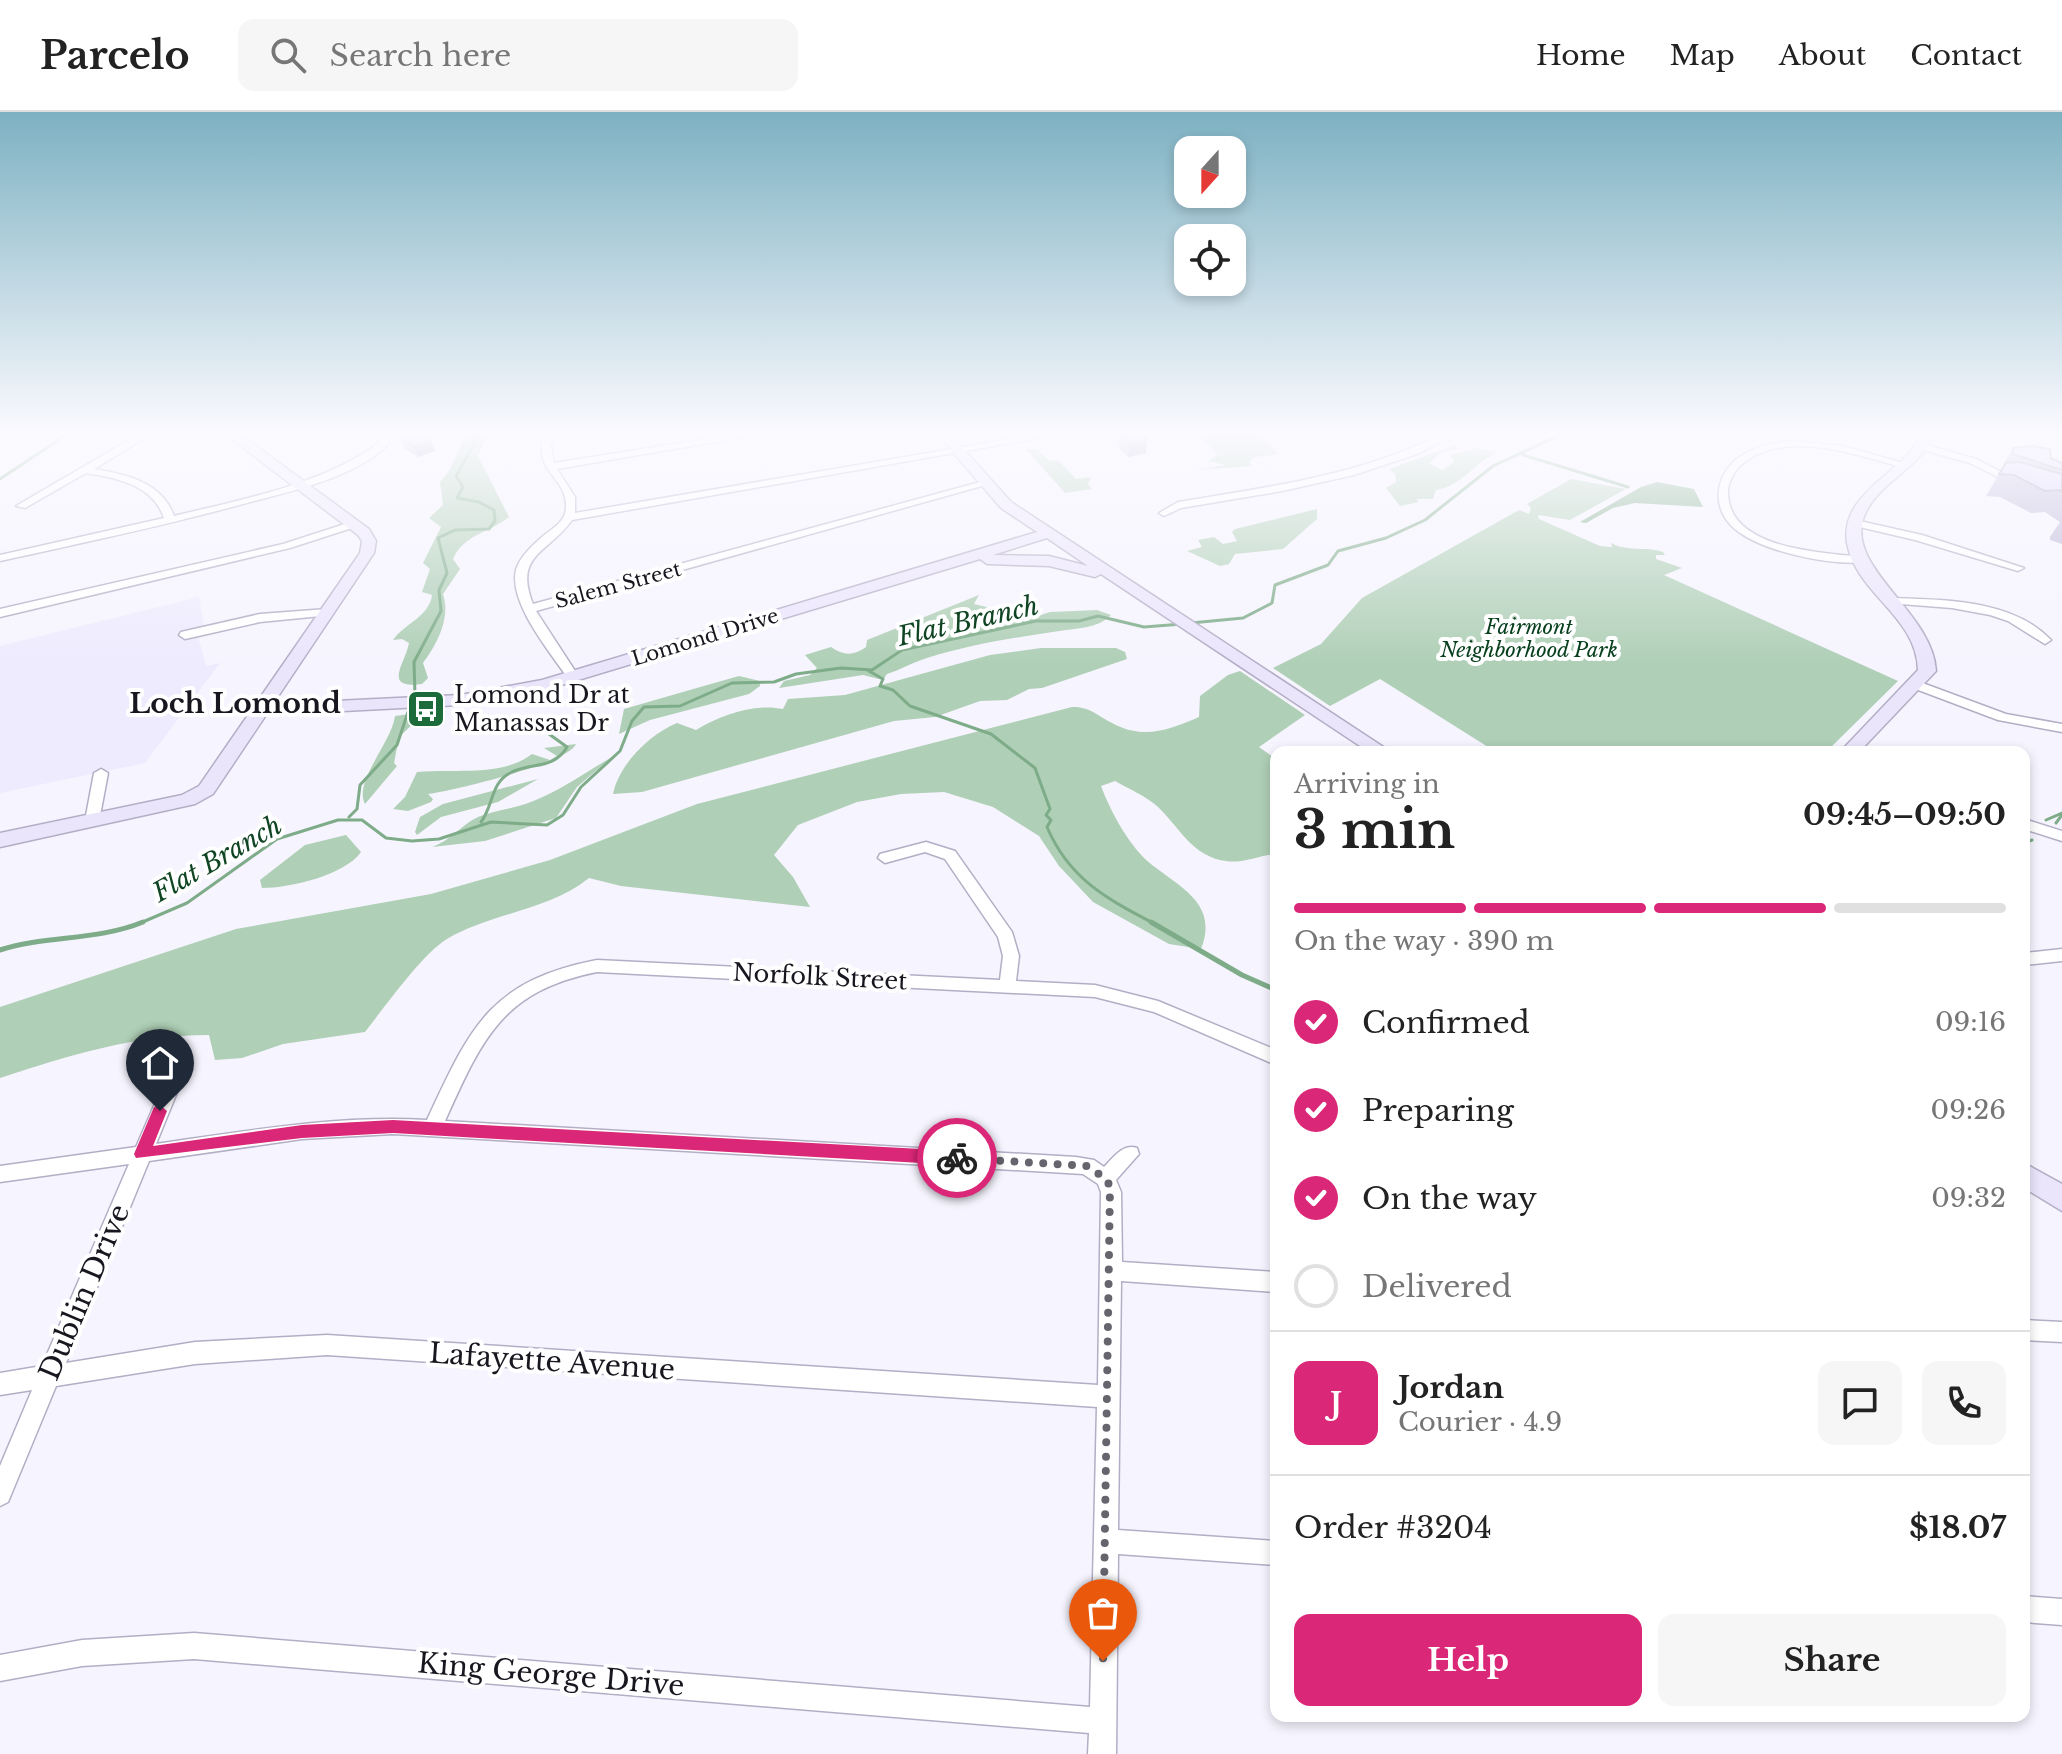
<!DOCTYPE html>
<meta charset="utf-8">
<style>
body{margin:0;font-family:"Libre Baskerville",serif;background:#f6f6f6;color:#222;height:100vh;display:flex;flex-direction:column;font-size:30px;white-space:nowrap}
*{box-sizing:border-box;margin:0}
p{font-size:26px;color:#767676}
.icon{flex:none;width:44px;height:44px;fill:none;stroke:currentColor;stroke-width:2;stroke-linecap:round;stroke-linejoin:round}
.map{position:relative;flex:1;overflow:hidden}
.side{position:absolute;left:1270px;top:634px;width:760px;height:976px;display:flex;flex-direction:column;background:#fff;border-radius:16px;box-shadow:0 4px 12px #0003}
.side>*{flex:none}
.needle{width:52px;rotate:201deg}
.tools{position:absolute;left:1174px;top:24px;display:grid;gap:16px}
.tools a{display:grid;place-items:center;width:72px;height:72px;border-radius:16px;background:#fff;box-shadow:0 4px 12px #0003;font-size:40px}
.pin{position:absolute;display:grid;place-items:center;width:68px;height:68px;color:#fff;margin:-82px -34px;border-radius:50% 50% 50% 0;rotate:-45deg;box-shadow:0 0 8px #0007}
.pin .icon{rotate:45deg}
.courier{position:absolute;display:grid;place-items:center;width:80px;height:80px;margin:-40px;border:6px solid #db2777;border-radius:50%;background:#fff;color:#222;box-shadow:0 2px 10px #0007}
.head em{font-style:normal;font-weight:700}
.head div{display:flex;flex-direction:column-reverse}
.head{display:flex;align-items:center;justify-content:space-between;height:136px;padding:0 24px}
h1{font-size:52px;font-weight:700;line-height:60px}
.bar{display:grid;grid-template-columns:repeat(4,1fr);gap:12px 8px;align-content:center;height:96px;padding:0 24px}
.bar i{height:10px;border-radius:6px;background:#e0e0e0}
.bar .current{background:#db2777}
.bar p{grid-column:span 4}
.line{display:flex;align-items:center;gap:20px;padding:0 24px;border-top:2px solid #e0e0e0}
.line div{flex:1}
.round{display:grid;place-items:center;flex:none;width:84px;height:84px;border-radius:16px;background:#f6f6f6}
ol{padding:0 24px;list-style:none}
li{display:flex;align-items:center;gap:24px;height:88px}
li p{margin-inline-start:auto}
li .icon{padding:8px;border-radius:50%;background:#db2777;color:#fff;stroke-width:4}
li:last-child{color:#767676}
li i{width:44px;height:44px;border:4px solid #e0e0e0;border-radius:50%}
.cta{display:flex;gap:16px;margin-top:auto;padding:16px 24px}
.cta a{flex:1;height:92px;border-radius:16px;background:#db2777;color:#fff;font-size:32px;font-weight:700;line-height:92px;text-align:center}
.cta a+a{background:#f6f6f6;color:#222}
header{display:flex;align-items:center;gap:48px;box-sizing:border-box;height:112px;padding:0 40px;background:#fff;border-bottom:2px solid #e0e0e0}
header strong{font-size:38px}
nav{display:flex;gap:44px;margin-inline-start:auto;font-size:28px}
.search{width:560px;height:72px;background:#f6f6f6;display:flex;align-items:center;gap:20px;box-sizing:border-box;padding:0 28px;border-radius:16px;color:#767676;font-size:30px}
.map>svg:first-child{display:block}
.built{fill:#eeebfe}
.green{fill:#afcfb6}
.water{fill:#7eac89}
.lines{fill:none;stroke-linecap:round;stroke-linejoin:round}
.stream-far1{stroke:#7eac89;stroke-width:3}
.stream{stroke:#7eac89;stroke-width:5}
.street-casing{stroke:#b3aec5;stroke-width:3}
.secondary-casing{stroke:#b3aec5;stroke-width:3}
.street{fill:#fff;fill-rule:evenodd}
.secondary{fill:#ebe5fc;fill-rule:evenodd}
.wall{fill:#b9b2d5}
.shaded-wall{fill:#9691ae}
.building{fill:#d7cff8;stroke:#9691ae;stroke-width:2}
.route{fill:#db2777}
.done{stroke:#66646d;stroke-width:8;stroke-dasharray:0 14.4}
.labels{text-anchor:middle;stroke-width:8;stroke-linejoin:round;paint-order:stroke}
.far-street-label{font-size:20px;fill:#18171f;stroke:#fff}
.far-park-label{font-size:20px;font-style:italic;fill:#08401e;stroke:#fff}
.poi-label{font-size:24px;fill:#18171f;stroke:#fff;text-anchor:start}
.street-label{font-size:24px;fill:#18171f;stroke:#fff}
.water-label{font-size:26px;font-style:italic;fill:#0f4523;stroke:#fff}
.quarter-label{font-size:28px;font-weight:bold;fill:#18171f;stroke:#fff}
.near-street-label{font-size:28px;fill:#18171f;stroke:#fff}
</style>
<header>
<strong>Parcelo</strong>
<div class="search"><svg class="icon" aria-label="search" viewBox="0 0 24 24"><circle cx="10" cy="10" r="6"/><path d="M15 15l6 6"/></svg>Search here</div>
<nav><a>Home</a><a>Map</a><a>About</a><a>Contact</a></nav>
</header>
<div class="map">
<svg width="2062" height="1642" viewBox="0 0 2062 1642">
<rect width="100%" height="100%" fill="#f6f4fe"/>
<path class="built" d="M199 485 204 515 196 517 206 554 220 551 145 651 0 681V534Z"/>
<g class="green">
<path d="M467 323 486 326 478 344 509 405C489 421 464 422 453 447L460 457 443 482C451 506 437 532 423 551L428 566 422 572C381 578 406 550 409 531L402 527 393 528C405 511 429 505 432 483L422 480 430 457 423 451 441 415 429 406 443 393 440 370C454 356 456 339 467 323Z"/>
<path d="M1198 323H1260L1279 342 1255 345 1249 350 1252 354 1198 358 1226 353 1208 349 1218 342Z"/>
<path d="M1456 333V337L1442 340 1429 351 1442 358 1455 350 1450 343 1478 336 1497 340C1474 351 1462 374 1436 378L1433 387H1416L1419 390 1400 394 1386 376 1396 370 1395 362 1390 358 1392 356Z"/>
<path d="M1026 337H1037L1049 349 1058 348 1076 367 1091 365 1088 372 1092 377 1065 381Z"/>
<path d="M1571 367 1626 377 1570 408 1538 403 1539 407 1600 434 1612 435 1611 431C1627 440 1646 434 1663 440L1665 443H1656V447L1682 456 1664 463 1898 569 1826 640H1496L1380 567 1330 594 1273 556 1321 532 1362 486 1519 398 1529 402 1531 396 1527 392Z"/>
<path d="M1317 397V407L1283 437 1235 442 1229 452 1220 454 1187 439 1202 435 1198 428 1214 425 1223 432 1237 429 1232 420 1235 417Z"/>
<path d="M979 483 974 492 1008 500 1023 509 1050 500 1097 498 1111 503C1099 515 1082 516 1066 518 1018 525 972 532 927 546 913 550 900 558 887 562L883 568 863 563 779 576 784 569 810 563 817 556 805 543 831 535C844 544 853 544 866 535L867 528Z"/>
<path d="M1041 536H1116L1125 540 1127 547 1042 576 1029 577 1007 588 980 589 935 605 894 609 642 680 613 682C619 652 650 622 677 611L696 618C720 603 755 591 783 597L788 587 845 583 990 543Z"/>
<path d="M1240 559 1305 603 1259 635 1276 647V742C1260 743 1242 752 1226 749 1193 745 1180 716 1158 695 1146 684 1129 677 1115 669L1101 674C1110 698 1125 726 1143 745 1171 772 1221 787 1201 837L1169 832 1093 790 1059 754 1039 724 993 695 944 680 901 682 857 690 798 713 774 743 793 765 810 795 621 774 589 766C550 798 491 801 447 827 423 841 384 896 365 920L283 932 242 946 215 948 209 923C133 923 71 943 0 966V895L236 817 431 782 550 748 697 692 1072 595C1091 595 1096 603 1112 611 1143 628 1169 618 1199 605L1200 584 1228 563Z"/>
<path d="M739 564 760 569V574L749 582 650 608 619 622 624 597C662 586 700 575 739 564Z"/>
<path d="M417 601 416 609 399 625 394 651 397 654 365 692C353 670 392 630 395 604Z"/>
<path d="M576 632C569 651 451 679 428 682L433 687 431 690 408 699 393 697 405 685 417 660C454 656 501 666 532 642L550 648 557 644 544 636Z"/>
<path d="M612 645 577 675 556 706 485 729 432 735C450 729 461 713 478 705 495 698 514 697 531 690 560 679 586 660 612 645Z"/>
<path d="M538 667 498 690 441 705 417 723 415 720 420 705 443 692Z"/>
<path d="M346 723 361 740C345 763 290 776 262 776L260 768 305 733Z"/>
</g>
<path class="water" d="M1657 370 1694 377 1703 395 1635 391 1613 396 1586 411 1580 410 1641 375Z"/>
<g class="lines">
<g class="stream-far1">
<path d="M1523 343 1628 375"/>
<path d="M0 367 66 323"/>
<path d="M1191 511 1243 506 1272 491 1275 473 1328 453 1338 439 1386 426 1425 408 1493 354 1560 323"/>
<path d="M869 559 883 567 880 574 893 578 910 594 991 622 1035 656 1050 697 1046 703 1051 708 1047 715C1069 767 1107 787 1155 812"/>
<path d="M415 583 414 550 441 499 439 478 447 461 438 426 455 418 489 417 495 409 494 398 479 390 457 386 463 375 456 364 479 323"/>
<path d="M349 705 357 697 360 673 397 633 408 600"/>
<path d="M2046 708 2062 701"/>
<path d="M481 710C493 695 491 670 510 661 530 650 554 658 567 635L549 622"/>
<path d="M2056 711 2062 703"/>
<path d="M2024 731 2032 728"/>
<path d="M138 812 187 791 277 727 338 708H362L386 726 412 729 439 727 491 710 547 713 563 703 581 675 620 639 632 609 644 595 680 594 732 571 774 570 796 562 841 556 872 558 902 538 1036 509H1079L1098 504 1144 515 1182 512"/>
</g>
<g class="stream">
<path d="M1151 810 1242 863 1276 878"/>
<path d="M0 838C46 823 97 829 143 810"/>
</g>
<g class="street-casing">
<g id="street">
<path d="M138 323H150L94 357C125 362 162 370 174 404 240 388 324 372 379 331L377 323H387L389 332C353 367 291 379 243 392 163 414 82 431 0 449V443L164 406C153 373 117 366 86 361L25 396 16 394Z"/>
<path d="M545 323H554L551 334 554 351 731 323H756L557 357 575 385V401L1034 323H1057L572 408C549 441 513 442 533 492L980 370 989 372 536 499 579 565 573 569 569 568C551 541 508 491 516 458 520 444 533 433 543 424 553 416 565 410 566 396 568 365 531 359 545 323Z"/>
<path d="M1440 323H1452L1420 341 1354 363 1282 379 1181 396 1164 404 1159 401 1178 390C1268 375 1357 364 1440 323Z"/>
<path d="M1795 329 1843 334 1910 353 1905 356C1864 345 1820 329 1778 336 1760 339 1741 348 1732 365 1727 374 1727 384 1730 394 1744 438 1825 441 1862 445L1867 448 1866 450C1832 454 1762 440 1735 417 1710 396 1715 361 1741 344 1757 333 1777 330 1795 329Z"/>
<path d="M1923 332 1976 347 2023 371 2014 373 1970 351 1920 337V333Z"/>
<path d="M1855 408 1922 423 2024 456 2018 459 1915 428 1851 413V409Z"/>
<path d="M354 409 358 410V414L290 436 0 505V497L283 432Z"/>
<path d="M1892 486C1944 488 2012 487 2051 528L2045 532 2008 509 1990 503 1952 496 1888 491 1886 489Z"/>
<path d="M327 497 333 501 331 503 260 510 185 527 179 523 181 520 260 502Z"/>
<path d="M1917 569 2006 602 2062 612V620L1998 608 1913 576 1911 573Z"/>
<path d="M101 657 108 661 99 709 92 714 85 709 94 661Z"/>
<path d="M2024 707 2062 719V729L2024 717Z"/>
<path d="M926 730 955 739 1012 820 1019 844 1016 869 1095 873 1158 889 1276 938V953L1154 900 1095 885 597 860C502 879 482 927 445 1009L1076 1045 1094 1048 1104 1055C1113 1046 1123 1031 1137 1036L1139 1042 1116 1068 1121 1080 1122 1150 1276 1160V1180L1121 1169 1118 1418 1276 1429V1453L1118 1442 1116 1642H1088L1089 1621 194 1547 82 1554 0 1569V1543L82 1528 194 1521 1090 1595 1097 1295 327 1243 195 1252 56 1274 8 1390 0 1394V1354L32 1278 0 1283V1261L42 1254 129 1052 0 1070V1054L136 1035 163 973 169 971 175 973 178 978 156 1032C246 1019 336 1003 427 1008 470 916 489 869 597 848L1000 868 1003 844 998 825 945 747 925 740 885 751 878 746 880 742ZM393 1022 1083 1062 1098 1072 1101 1080 1098 1273 327 1223 195 1230 66 1251 149 1049 302 1027Z"/>
<path d="M2062 837V849L2024 853V841Z"/>
<path d="M2024 1208 2062 1210V1230L2024 1228Z"/>
<path d="M2024 1484 2062 1487V1513L2024 1510Z"/>
</g>
</g>
<g class="secondary-casing">
<g id="secondary">
<path d="M226 323H241L369 417 376 429 374 441 273 592 460 583 542 568 1037 420 1001 396 938 323H951L1011 390 1391 640H1369L1101 462 1095 465 1049 454 987 452 980 447 545 578 460 593 266 603 213 682 195 692 0 735V721L182 683 199 674 360 441 362 429 358 423ZM1047 426 1088 454 1049 444 993 443Z"/>
<path d="M1921 323H1934C1919 357 1879 370 1865 402 1842 455 1933 499 1936 559L1859 640H1840L1918 558C1917 504 1856 482 1847 431 1839 381 1903 362 1921 323Z"/>
<path d="M2024 1051 2062 1072V1099L2024 1076Z"/>
</g>
</g>
<use href="#street" class="street"/>
<use href="#secondary" class="secondary"/>
</g>
<g class="wall">
<path d="M1119 323H1143L1146 341 1128 345 1118 335Z"/>
<path d="M400 326 431 329 435 339 418 345 404 336Z"/>
<path d="M2013 336 2051 346 2062 351V432L2050 428V425L2060 410 2045 400 2031 401 2000 385 1986 384 2004 354V351Z"/>
</g>
<g class="shaded-wall">
<path d="M1147 327 1146 341 1128 345 1129 330Z"/>
<path d="M431 329 435 339 418 345 413 334Z"/>
</g>
<g class="building">
<path d="M407 323H422L431 329 413 334 400 326Z"/>
<path d="M1121 323H1143L1147 327 1129 330Z"/>
<path d="M2032 334 2050 337 2051 346 2062 351V358L2013 342V336Z"/>
<path d="M2020 350 2062 362V380L2060 378 2045 379 2014 363 1999 362 2006 351Z"/>
</g>
<linearGradient id="sky" x2="0" y2="1"><stop stop-color="#7db1c2"/><stop offset="0.58" stop-color="#fbfaff"/><stop offset="1" stop-color="#fbfaff" stop-opacity="0"/></linearGradient>
<rect width="2062" height="553" fill="url(#sky)"/>
<path class="route" d="M160 993 167 999 153 1034 302 1013 393 1008 957 1039 965 1046 957 1053 393 1021 302 1026 136 1046 134 1042 154 995Z"/>
<g class="lines">
<path class="done" d="M957 1046 1087 1054 1105 1066 1110 1074 1103 1549"/>
</g>
<defs>
<g id="bus-square" transform="scale(2)"><rect x="-9" y="-9" width="18" height="18" rx="4" fill="#1d6b3a" stroke="#fff"/><path d="M-5-6H5V4H4V6H2V4H-2V6H-4V4H-5ZM-3.5-4V0h7V-4ZM-3.5 1.2v1.5H-2V1.2ZM2 1.2v1.5H3.5V1.2Z" fill="#fff"/></g>
</defs>
<g fill-rule="evenodd">
<use href="#bus-square" x="426" y="597"/>
</g>
<g class="labels">
<g class="far-street-label">
<text transform="translate(618 473) rotate(-15)" y="7">Salem Street</text>
<text transform="translate(705 525) rotate(-17)" y="7">Lomond Drive</text>
</g>
<g class="far-park-label">
<text x="1529" y="522">Fairmont<tspan x="1529" dy="23">Neighborhood Park</tspan></text>
</g>
<g class="poi-label">
<text x="454" y="591">Lomond Dr at<tspan x="454" dy="28">Manassas Dr</tspan></text>
</g>
<g class="street-label">
<text transform="translate(820 865) rotate(3)" y="8">Norfolk Street</text>
</g>
<g class="water-label">
<text transform="translate(968 509) rotate(-13)" y="9">Flat Branch</text>
<text transform="translate(217 747) rotate(-30)" y="9">Flat Branch</text>
</g>
<g class="quarter-label">
<text x="235" y="601">Loch Lomond</text>
</g>
<g class="near-street-label">
<text transform="translate(84 1180) rotate(-67)" y="10">Dublin Drive</text>
<text transform="translate(552 1249) rotate(4)" y="10">Lafayette Avenue</text>
<text transform="translate(551 1562) rotate(5)" y="10">King George Drive</text>
</g>
</g>
</svg>
<div class="tools">
<a><svg class="needle" viewBox="-14 -14 28 28"><path d="M0-13l5 13h-10z" fill="#e53935"/><path d="M0 13l5-13h-10z" fill="#767676"/></svg></a>
<a><svg class="icon" aria-label="locate" viewBox="0 0 24 24"><circle cx="12" cy="12" r="6"/><path d="M12 2v4M12 18v4M2 12h4M18 12h4"/></svg></a>
</div>
<div class="pin" style="left:1103px;top:1549px;background:#ea580c"><svg class="icon" aria-label="bag" viewBox="0 0 24 24"><path d="M5 8h14l-1 12H6zM9 8a3 3 0 0 1 6 0"/></svg></div>
<div class="pin" style="left:160px;top:999px;background:#1f2937"><svg class="icon" aria-label="home" viewBox="0 0 24 24"><path d="M3 11l9-7 9 7M6 9v11h12V9"/></svg></div>
<div class="courier" style="left:957px;top:1046px"><svg class="icon" aria-label="bike" viewBox="0 0 24 24"><circle cx="6" cy="16" r="4"/><circle cx="18" cy="16" r="4"/><path d="M6 16l4-8h5l3 8M10 8l3 8H6M13 5h3"/></svg></div>
<section class="side">
<div class="head"><div><h1>3 min</h1><p>Arriving in</p></div><em>09:45–09:50</em></div>
<div class="bar"><i class="current"></i><i class="current"></i><i class="current"></i><i></i><p>On the way · 390 m</p></div>
<ol>
<li><svg class="icon" aria-label="check" viewBox="0 0 24 24"><path d="M5 12l5 5 9-10"/></svg>Confirmed<p>09:16</p></li>
<li><svg class="icon" aria-label="check" viewBox="0 0 24 24"><path d="M5 12l5 5 9-10"/></svg>Preparing<p>09:26</p></li>
<li><svg class="icon" aria-label="check" viewBox="0 0 24 24"><path d="M5 12l5 5 9-10"/></svg>On the way<p>09:32</p></li>
<li><i></i>Delivered</li>
</ol>
<div class="line" style="height:144px"><b class="round" style="background:#db2777;color:#fff">J</b><div><b>Jordan</b><p>Courier · 4.9</p></div><a class="round"><svg class="icon" aria-label="chat" viewBox="0 0 24 24"><path d="M4 5h16v11H9l-5 4z"/></svg></a><a class="round"><svg class="icon" aria-label="phone" viewBox="0 0 24 24"><path d="M5 4h4l2 5-3 2q2 4 5 5l2-3 5 2v4C11 20 4 13 5 4z"/></svg></a></div>
<div class="line" style="height:104px"><div>Order #3204</div><b>$18.07</b></div>
<div class="cta"><a>Help</a><a>Share</a></div>
</section>
</div>
